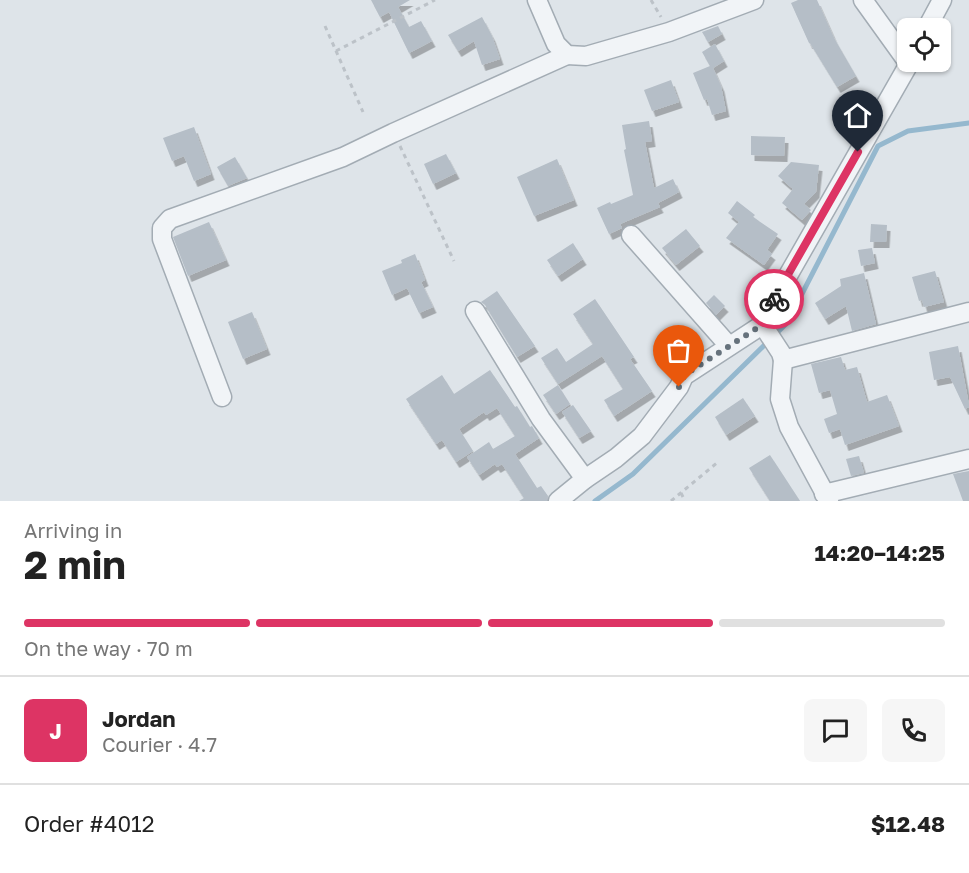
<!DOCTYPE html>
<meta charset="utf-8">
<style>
body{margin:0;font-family:"Golos Text",sans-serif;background:#f6f6f6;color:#222;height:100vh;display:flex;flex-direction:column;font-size:22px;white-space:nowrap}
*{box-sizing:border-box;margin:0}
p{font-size:20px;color:#767676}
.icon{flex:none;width:33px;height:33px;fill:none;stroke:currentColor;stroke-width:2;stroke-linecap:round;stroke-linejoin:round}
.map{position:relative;height:501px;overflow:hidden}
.drawer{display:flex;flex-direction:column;background:#fff;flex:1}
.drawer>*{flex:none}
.controls{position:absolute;left:897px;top:18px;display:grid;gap:12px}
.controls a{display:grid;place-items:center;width:54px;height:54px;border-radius:9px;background:#fff;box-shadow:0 2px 4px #0004;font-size:30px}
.pin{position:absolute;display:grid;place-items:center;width:51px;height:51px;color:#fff;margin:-62px -26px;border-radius:50% 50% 50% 0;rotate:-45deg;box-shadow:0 0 6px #0007}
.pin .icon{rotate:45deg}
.courier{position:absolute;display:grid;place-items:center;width:60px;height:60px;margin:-30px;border:4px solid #dd3464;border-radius:50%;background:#fff;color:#222;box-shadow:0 2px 8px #0007}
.overview em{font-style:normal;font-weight:700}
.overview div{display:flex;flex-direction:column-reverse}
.overview{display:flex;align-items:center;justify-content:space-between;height:102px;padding:0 24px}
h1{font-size:39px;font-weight:700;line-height:45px}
.bar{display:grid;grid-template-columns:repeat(4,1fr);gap:9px 6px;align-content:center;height:72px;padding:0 24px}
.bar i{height:8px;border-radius:4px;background:#e0e0e0}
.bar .selected{background:#dd3464}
.bar p{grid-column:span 4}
.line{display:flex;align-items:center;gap:15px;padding:0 24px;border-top:2px solid #e0e0e0}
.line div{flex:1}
.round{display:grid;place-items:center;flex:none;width:63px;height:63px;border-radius:9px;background:#f6f6f6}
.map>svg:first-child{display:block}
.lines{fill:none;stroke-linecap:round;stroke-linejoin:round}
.stream{stroke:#95b8ce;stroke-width:5}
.building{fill:#b5bec7;filter:url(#shadow)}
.minor-casing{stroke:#a3acb4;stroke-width:21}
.path{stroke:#bcc2c8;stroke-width:3;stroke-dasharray:4.5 4.5;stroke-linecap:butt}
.minor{stroke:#f1f4f7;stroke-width:18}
.done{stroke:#66727c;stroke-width:6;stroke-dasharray:0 10.8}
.route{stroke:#dd3464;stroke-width:8}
</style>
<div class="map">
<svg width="969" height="501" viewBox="0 0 969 501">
<defs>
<filter id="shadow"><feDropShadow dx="3.5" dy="6" stdDeviation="0" flood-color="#0004"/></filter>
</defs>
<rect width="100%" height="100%" fill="#dee4e9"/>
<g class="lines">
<path class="stream" d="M595 501 633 474 787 323 878 146 908 131 969 123"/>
</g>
<g class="building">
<path d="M371 0H410L398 7 409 27 421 21 432 41 409 53 389 12 380 17Z"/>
<path d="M798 0H817L834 38 856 76 837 87 810 43H809L791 3Z"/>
<path d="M482 17 492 36 500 59 482 65 474 41 458 51 448 35Z"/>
<path d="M718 26 722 34 708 42 702 32Z"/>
<path d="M715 44 724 61 713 68 721 86 726 111 712 115 707 99 704 100 693 73 710 66 702 52Z"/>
<path d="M671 80 679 102 652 111 644 90Z"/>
<path d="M649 121 652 141 645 142 654 188 673 179 679 192 658 203 660 207 620 224 622 228 609 234 597 208 610 202 611 204 633 195 624 150 626 149 622 125Z"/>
<path d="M194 127 211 174 194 181 184 156 172 161 163 138Z"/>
<path d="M751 136 785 137 784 156 751 155Z"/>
<path d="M446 154 456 173 433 184 424 164Z"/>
<path d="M235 157 247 178 228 186 217 167Z"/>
<path d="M557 159 574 200 534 216 517 177Z"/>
<path d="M791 162 819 165 816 192 804 204 811 210 802 220 782 203 793 189 778 176Z"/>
<path d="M737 201 755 215 753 217 778 234 767 250 772 254 764 265 726 238 739 222 728 213Z"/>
<path d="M209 222 226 260 188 276 173 237Z"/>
<path d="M871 224 887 225 886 242H870Z"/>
<path d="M686 229 700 246 676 265 662 248Z"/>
<path d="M573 243 583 259 558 276 547 260Z"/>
<path d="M872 248 875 263 861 266 858 250Z"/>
<path d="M415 254 425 280 421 282 433 307 419 313 407 288 392 295 382 271 402 263 401 260Z"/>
<path d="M935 271 944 302 924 307 922 300 919 301 912 277Z"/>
<path d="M864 273 876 324 852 331 846 306 825 319 815 303 841 286 840 279Z"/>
<path d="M497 291 535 346 517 357 485 305 481 302Z"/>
<path d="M714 295 725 306 716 315 706 303Z"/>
<path d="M595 299 634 357 630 359 652 391 614 416 604 400 623 389 602 356 558 384 541 358 557 348 566 362 593 344 573 314Z"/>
<path d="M252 312 267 349 243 359 228 322Z"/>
<path d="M958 346 969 405V407L965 409 950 377 934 380 929 352Z"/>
<path d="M841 357 845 370 857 367 867 402 887 395 899 426 845 445 840 429 829 433 824 419 837 414 830 390 819 393 811 364Z"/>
<path d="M490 370 515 407 517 406 530 427 532 426 539 438 515 454 537 488 541 486 548 496 547 501H519L524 498 502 464 497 467 495 464 479 475 467 457 489 442 493 449 515 436 497 408 486 415 484 412 459 429 473 451 456 462 442 440 436 444 406 399 442 375 454 394Z"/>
<path d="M558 385 570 404 556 414 543 395Z"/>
<path d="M743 398 755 416 726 435 715 417Z"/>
<path d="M573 405 591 431 579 438 562 412Z"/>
<path d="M770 455 800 501H770L749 468Z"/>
<path d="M859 456 864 473 851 476 846 459Z"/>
<path d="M969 471V501H963L953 474Z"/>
</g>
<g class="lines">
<g class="minor-casing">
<g id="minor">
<path d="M537 0 556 44 567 55 586 56 669 32 754 0"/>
<path d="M863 0 909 64"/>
<path d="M927 28 942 0"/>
<path d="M631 235 729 346"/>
<path d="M475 311 541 419 585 479"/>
<path d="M783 360 969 312"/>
<path d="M222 397 162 239V228L170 219 343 157 393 133 567 55"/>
<path d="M824 494 969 459"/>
<path d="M558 501 585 479 616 458 642 436 679 387 684 376 765 323"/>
<path d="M829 501 789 427 780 399 783 360 781 353 766 330V314L910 62"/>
</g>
</g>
<g class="path">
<path d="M651 0 661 17"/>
<path d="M325 26 363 112"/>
<path d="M336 51 435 0"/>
<path d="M400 146 454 261"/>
<path d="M681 493 685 501"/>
<path d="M671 501 718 462"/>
</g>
<use href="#minor" class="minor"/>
</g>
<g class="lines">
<path class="done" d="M679 387 684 376 692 370 765 323 766 314 774 299"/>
<path class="route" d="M774 299 858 152"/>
</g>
</svg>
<div class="controls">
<a><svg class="icon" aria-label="locate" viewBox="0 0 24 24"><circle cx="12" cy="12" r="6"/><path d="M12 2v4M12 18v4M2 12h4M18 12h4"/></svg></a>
</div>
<div class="pin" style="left:679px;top:387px;background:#ea580c"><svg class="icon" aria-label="bag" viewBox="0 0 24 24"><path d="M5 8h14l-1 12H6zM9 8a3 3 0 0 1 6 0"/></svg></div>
<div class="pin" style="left:858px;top:152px;background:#1f2937"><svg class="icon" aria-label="home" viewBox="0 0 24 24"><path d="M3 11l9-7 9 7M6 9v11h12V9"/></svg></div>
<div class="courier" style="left:774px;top:299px"><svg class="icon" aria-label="bike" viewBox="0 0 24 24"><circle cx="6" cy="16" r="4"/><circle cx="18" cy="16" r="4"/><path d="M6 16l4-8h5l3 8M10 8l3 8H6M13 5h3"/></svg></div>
</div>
<section class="drawer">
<div class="overview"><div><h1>2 min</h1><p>Arriving in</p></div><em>14:20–14:25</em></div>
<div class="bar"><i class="selected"></i><i class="selected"></i><i class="selected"></i><i></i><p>On the way · 70 m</p></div>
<div class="line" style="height:108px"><b class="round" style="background:#dd3464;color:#fff">J</b><div><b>Jordan</b><p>Courier · 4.7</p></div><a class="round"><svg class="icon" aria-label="chat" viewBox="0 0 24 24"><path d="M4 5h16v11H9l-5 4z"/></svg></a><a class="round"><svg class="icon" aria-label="phone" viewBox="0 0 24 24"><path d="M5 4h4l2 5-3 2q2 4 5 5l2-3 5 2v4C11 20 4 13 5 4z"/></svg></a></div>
<div class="line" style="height:78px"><div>Order #4012</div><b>$12.48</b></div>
</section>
